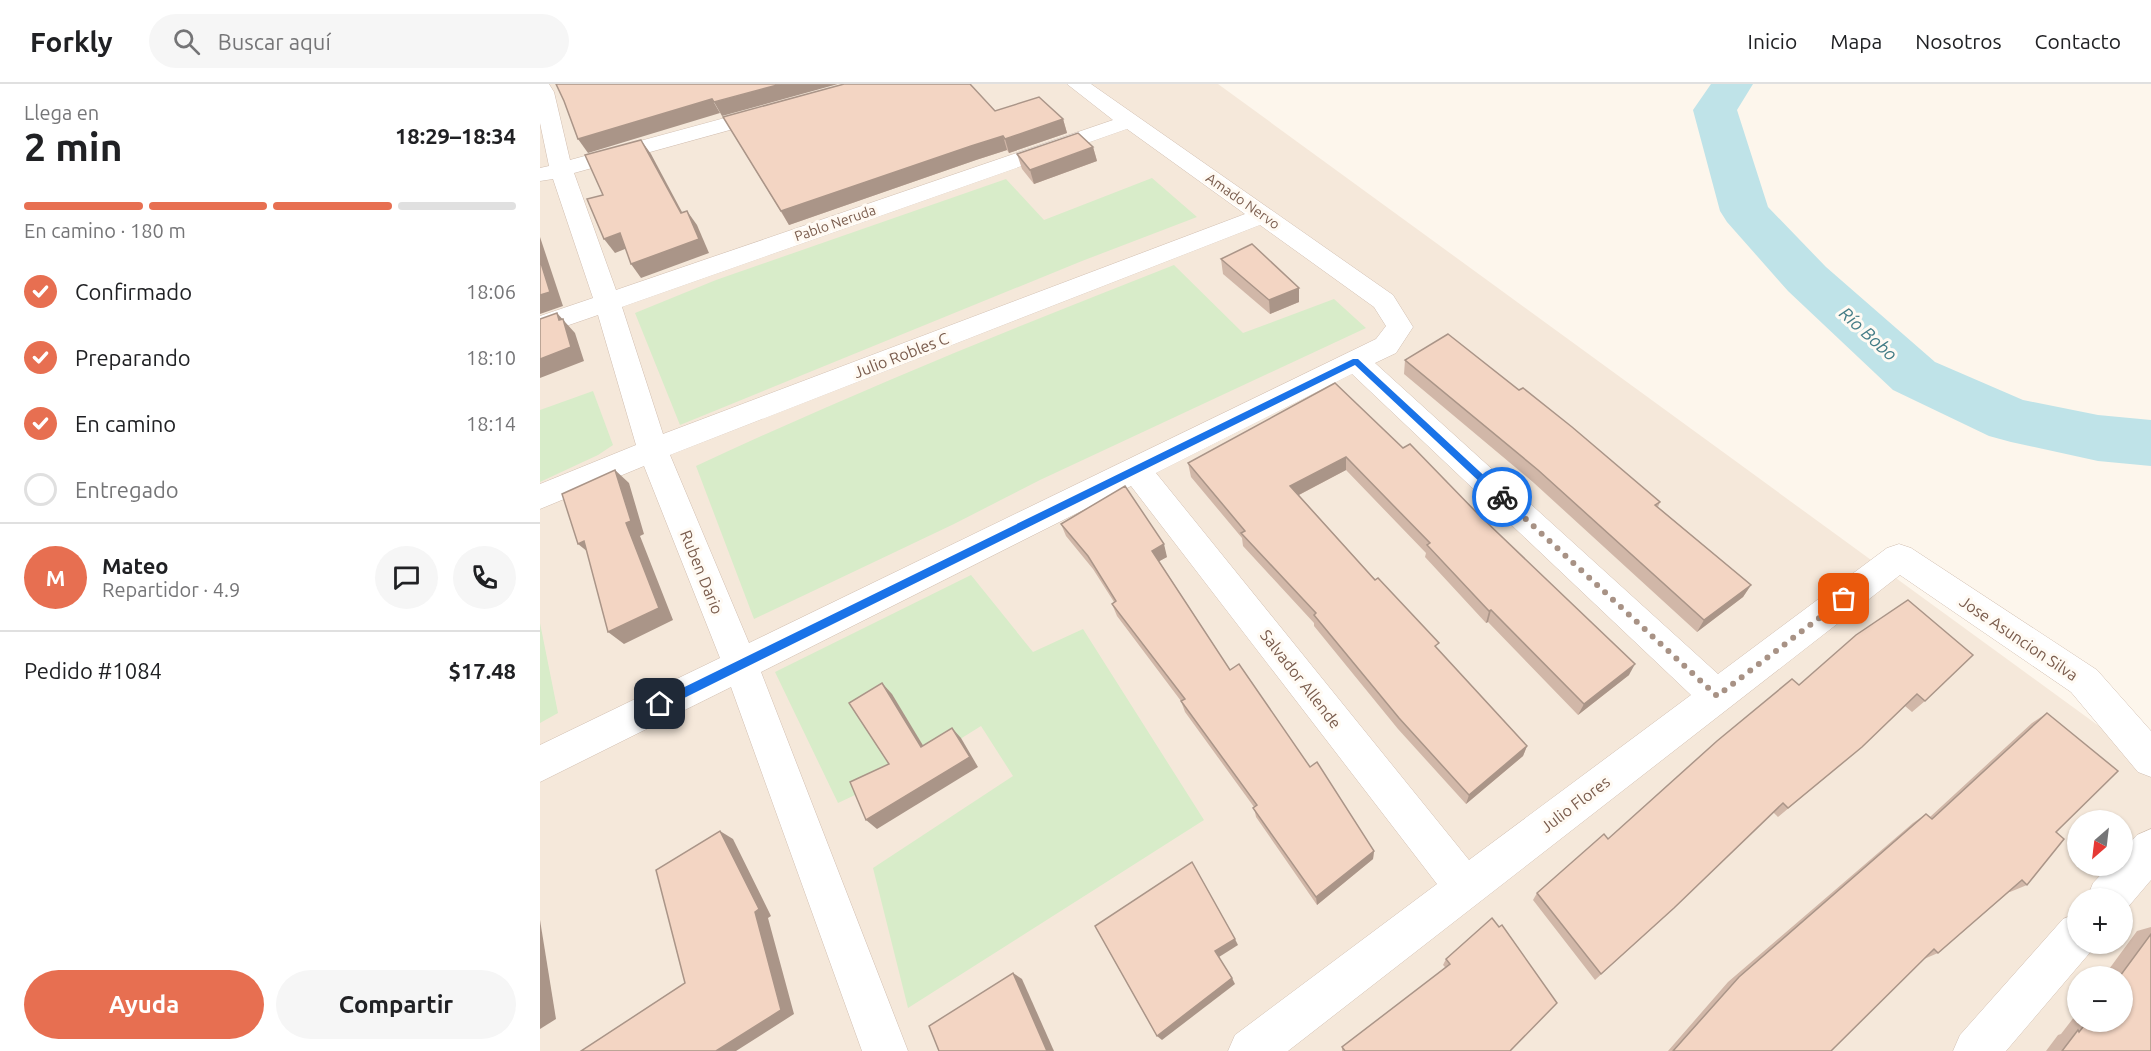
<!DOCTYPE html>
<html lang="es">
<meta charset="utf-8">
<style>
body{margin:0;font-family:Ubuntu,sans-serif;background:#f6f6f6;color:#202124;height:100vh;display:flex;flex-direction:column;font-size:22px;white-space:nowrap}
*{box-sizing:border-box;margin:0}
p{font-size:20px;color:#757577}
.icon{flex:none;width:33px;height:33px;fill:none;stroke:currentColor;stroke-width:2;stroke-linecap:round;stroke-linejoin:round}
.map{position:relative;flex:1;overflow:hidden}
.details{display:flex;flex-direction:column;background:#fff;width:540px}
.details>*{flex:none}
.needle{width:39px;rotate:208deg}
.fabs{position:absolute;left:1527px;top:726px;display:grid;gap:12px}
.fabs a{display:grid;place-items:center;width:66px;height:66px;border-radius:50%;background:#fff;box-shadow:0 2px 4px #0004;font-size:30px}
.pin{position:absolute;display:grid;place-items:center;width:51px;height:51px;color:#fff;margin:-26px;border-radius:12px;box-shadow:0 3px 9px #0006}
.courier{position:absolute;display:grid;place-items:center;width:60px;height:60px;margin:-30px;border:4px solid #1a73e8;border-radius:50%;background:#fff;color:#222;box-shadow:0 2px 8px #0007}
.headline em{font-style:normal;font-weight:700}
.headline div{display:flex;flex-direction:column-reverse}
.headline{display:flex;align-items:center;justify-content:space-between;height:102px;padding:0 24px}
h1{font-size:39px;font-weight:700;line-height:45px}
.bar{display:grid;grid-template-columns:repeat(4,1fr);gap:9px 6px;align-content:center;height:72px;padding:0 24px}
.bar i{height:8px;border-radius:4px;background:#e0e0e0}
.bar .selected{background:#e76f51}
.bar p{grid-column:span 4}
.line{display:flex;align-items:center;gap:15px;padding:0 24px;border-top:2px solid #e0e0e0}
.line div{flex:1}
.round{display:grid;place-items:center;flex:none;width:63px;height:63px;border-radius:32px;background:#f6f6f6}
ol{padding:0 24px;list-style:none}
li{display:flex;align-items:center;gap:18px;height:66px}
li p{margin-inline-start:auto}
li .icon{padding:6px;border-radius:50%;background:#e76f51;color:#fff;stroke-width:4}
li:last-child{color:#757577}
li i{width:33px;height:33px;border:3px solid #e0e0e0;border-radius:50%}
.cta{display:flex;gap:12px;margin-top:auto;padding:12px 24px}
.cta a{flex:1;height:69px;border-radius:36px;background:#e76f51;color:#fff;font-size:24px;font-weight:700;line-height:69px;text-align:center}
.cta a+a{background:#f6f6f6;color:#202124}
header{display:flex;align-items:center;gap:36px;box-sizing:border-box;height:84px;padding:0 30px;background:#fff;border-bottom:2px solid #e0e0e0}
header strong{font-size:28px}
nav{display:flex;gap:33px;margin-inline-start:auto;font-size:21px}
.search{width:420px;height:54px;background:#f6f6f6;display:flex;align-items:center;gap:15px;box-sizing:border-box;padding:0 21px;border-radius:33px;color:#757577;font-size:22px}
main{display:flex;flex:1;min-height:0}
.map>svg:first-child{display:block}
.residential{fill:#f5e8da;fill-rule:evenodd}
.green{fill:#d8ecc9}
.lines{fill:none;stroke-linecap:round;stroke-linejoin:round}
.river{fill:#bfe3e8;fill-rule:evenodd}
.street-casing{stroke:#d1beb0;stroke-width:1}
.street{fill:#fff;fill-rule:evenodd}
.wall{fill:#d1b7a8}
.shaded-wall{fill:#aa9588}
.building{fill:#f3d5c3;stroke:#aa9588;stroke-width:1.5}
.route{fill:#1a73e8}
.done{stroke:#a89285;stroke-width:6;stroke-dasharray:0 10.8}
.labels{text-anchor:middle;stroke-width:6;stroke-linejoin:round;paint-order:stroke}
.far-street-label{font-size:14px;fill:#7a5c4d;stroke:#fffaf3}
.street-label{font-size:16px;fill:#7a5c4d;stroke:#fffaf3}
.water-label{font-size:18px;font-style:italic;fill:#437c86;stroke:#fffaf3}
</style>
<header>
<strong>Forkly</strong>
<div class="search"><svg class="icon" aria-label="search" viewBox="0 0 24 24"><circle cx="10" cy="10" r="6"/><path d="M15 15l6 6"/></svg>Buscar aquí</div>
<nav><a>Inicio</a><a>Mapa</a><a>Nosotros</a><a>Contacto</a></nav>
</header>
<main>
<section class="details">
<div class="headline"><div><h1>2 min</h1><p>Llega en</p></div><em>18:29–18:34</em></div>
<div class="bar"><i class="selected"></i><i class="selected"></i><i class="selected"></i><i></i><p>En camino · 180 m</p></div>
<ol>
<li><svg class="icon" aria-label="check" viewBox="0 0 24 24"><path d="M5 12l5 5 9-10"/></svg>Confirmado<p>18:06</p></li>
<li><svg class="icon" aria-label="check" viewBox="0 0 24 24"><path d="M5 12l5 5 9-10"/></svg>Preparando<p>18:10</p></li>
<li><svg class="icon" aria-label="check" viewBox="0 0 24 24"><path d="M5 12l5 5 9-10"/></svg>En camino<p>18:14</p></li>
<li><i></i>Entregado</li>
</ol>
<div class="line" style="height:108px"><b class="round" style="background:#e76f51;color:#fff">M</b><div><b>Mateo</b><p>Repartidor · 4.9</p></div><a class="round"><svg class="icon" aria-label="chat" viewBox="0 0 24 24"><path d="M4 5h16v11H9l-5 4z"/></svg></a><a class="round"><svg class="icon" aria-label="phone" viewBox="0 0 24 24"><path d="M5 4h4l2 5-3 2q2 4 5 5l2-3 5 2v4C11 20 4 13 5 4z"/></svg></a></div>
<div class="line" style="height:78px"><div>Pedido #1084</div><b>$17.48</b></div>
<div class="cta"><a>Ayuda</a><a>Compartir</a></div>
</section>
<div class="map">
<svg width="1611" height="967" viewBox="0 0 1611 967">
<rect width="100%" height="100%" fill="#fdf6ec"/>
<path class="residential" d="M0 0H678L1611 680V967H0ZM1538 736H1582V782H1538ZM1538 814H1582V860H1538ZM1538 892H1582V938H1538Z"/>
<g class="green">
<path d="M612 94 657 133 542 177 140 341 95 229 176 196 466 95 504 136Z"/>
<path d="M634 181 703 249 794 215 826 244 500 396 414 440 214 535 156 382C312 309 473 244 634 181Z"/>
<path d="M53 307 73 361 58 371 0 398V326Z"/>
<path d="M431 491 493 568 543 545 664 736 368 924 333 784 473 692 441 642 377 682 298 719 235 588Z"/>
<path d="M0 539 18 629 0 639Z"/>
</g>
<g class="lines">
<path class="river" d="M1171 0H1213L1197 26 1228 123 1286 183 1395 278 1483 316 1558 331 1611 336V382L1558 377 1471 358 1449 352 1353 306 1248 207 1187 138 1180 127 1153 26Z"/>
<g class="street-casing">
<g id="street">
<path d="M0 0H9L14 8 30 76 229 22 237 23 240 28 237 33 34 89 76 206 573 36 527 0H551L853 211 873 243 856 269 835 279 1178 590 1347 464 1359 460 1371 464 1557 586 1611 647V693L1598 688 1531 608 1360 491 748 967H688L695 951 897 800 591 402 221 588 368 967H322L191 603 0 698V661L180 574 104 382 0 425V400L96 361 58 231 0 251V232L53 214 13 95 0 97V84L9 82 0 39ZM587 45 705 130 123 350 82 223ZM720 141 834 223 846 242 836 255 209 559 130 371ZM812 290 1151 611 929 776 616 389Z"/>
<path d="M1611 745V796L1583 829 1582 814H1547L1553 799 1569 782H1582V767L1597 751Z"/>
<path d="M1538 829V860H1555L1553 865 1466 967H1413L1420 951 1523 835Z"/>
</g>
</g>
<use href="#street" class="street"/>
</g>
<g class="wall">
<path d="M455 27 523 35 527 49 469 69 467 66 436 76 249 141 183 33Z"/>
<path d="M553 63 557 77 494 100 482 85 477 70Z"/>
<path d="M681 175 759 204V218L730 230 683 190Z"/>
<path d="M865 276 1120 418 1118 423 1211 501 1203 513 1157 548 994 399 864 290Z"/>
<path d="M795 299 1089 591 1038 631 948 538 946 539 885 473 886 469 806 386 759 411 898 565 987 662 983 672 926 720 858 645 774 542V539L703 462 702 454 651 393 648 379Z"/>
<path d="M521 440 627 473 619 477 690 586 770 683 834 767 833 775 777 821 716 733 714 723 645 628 641 617 577 532 572 520 574 518 553 485 526 452Z"/>
<path d="M1368 516 1385 617 1372 628 1365 622 1322 663 1238 733 1233 728 1134 824 1055 896 993 816 997 809 1068 755 1259 601Z"/>
<path d="M1507 629 1516 748 1487 801 1470 808H1469L1398 869 1384 875 1291 967H1128L1188 898 1373 739 1386 730 1390 733 1492 639Z"/>
<path d="M952 834 970 967H802V963L906 884 903 881 906 875Z"/>
<path d="M1611 843V967H1506L1518 951 1521 950 1538 928V938H1582V892H1564L1597 847Z"/>
</g>
<g class="shaded-wall">
<path d="M241 0H298L182 32 174 18Z"/>
<path d="M172 15 180 29 48 69 38 55Z"/>
<path d="M523 35 527 49 469 69 465 55Z"/>
<path d="M463 52 467 66 436 76 249 141 241 127 431 62Z"/>
<path d="M101 56 111 70 150 143 141 129Z"/>
<path d="M553 63 557 77 494 100 490 86Z"/>
<path d="M147 127 157 141 169 169 101 194 91 180Z"/>
<path d="M80 149 90 163 75 169 64 155Z"/>
<path d="M0 153 23 222 0 230Z"/>
<path d="M759 204V218L730 230 729 216Z"/>
<path d="M17 229 35 249 44 277 0 294V275L19 236Z"/>
<path d="M806 373V386L751 415 750 402Z"/>
<path d="M75 386 89 399 104 450 100 452 133 536 84 560 68 548 86 439Z"/>
<path d="M44 457 53 472 38 460Z"/>
<path d="M624 460 627 473 616 479 612 467Z"/>
<path d="M1211 501 1203 513 1157 548 1164 536Z"/>
<path d="M951 526 948 538 946 539 949 527Z"/>
<path d="M1095 580 1089 591 1038 631 1044 620Z"/>
<path d="M342 599 352 610 390 673 381 663Z"/>
<path d="M412 644 421 654 438 683 337 745 326 736Z"/>
<path d="M987 662 983 672 926 720 929 711Z"/>
<path d="M180 747 193 755 231 832 228 834 254 930 196 967H176L215 828Z"/>
<path d="M834 767 833 775 777 821 776 813Z"/>
<path d="M0 836 16 935 0 945Z"/>
<path d="M695 855 698 861 679 873 675 867Z"/>
<path d="M473 889 482 895 514 967H507Z"/>
<path d="M692 894 695 900 622 956 617 952Z"/>
</g>
<g class="building">
<path d="M16 0H241L174 18 172 15 38 55 24 17Z"/>
<path d="M304 0H430L455 27 499 13 523 35 465 55 463 52 431 62 241 127 183 33Z"/>
<path d="M538 49 553 63 490 86 477 70Z"/>
<path d="M101 56 141 129 147 127 159 155 91 180 80 149 64 155 47 115 63 111 45 71Z"/>
<path d="M712 160 759 204 729 216 681 175Z"/>
<path d="M0 176 10 208 0 211Z"/>
<path d="M17 229 19 236 23 235 31 263 0 275V235Z"/>
<path d="M908 250 979 306 983 304 1032 343 1120 418 1115 421 1211 501 1164 536 998 386 865 276Z"/>
<path d="M795 299 863 364 870 360 938 430 1095 580 1044 620 951 526 949 527 887 461 890 459 806 373 750 402 835 496 838 494 899 559 895 562 987 662 929 711 859 634 774 531 776 529 701 449 705 447 648 379Z"/>
<path d="M75 386 91 437 86 439 119 524 68 548 44 457 38 460 22 410Z"/>
<path d="M585 402 624 460 612 467 690 586 699 580 770 683 777 678 834 767 776 813 713 724 717 721 641 617 645 615 572 520 576 517 548 472 521 440Z"/>
<path d="M1368 516 1433 571 1385 617 1377 610 1322 663 1248 724 1243 719 1134 824 1061 890 997 809 1064 750 1068 755 1177 657 1252 595 1259 601 1316 551Z"/>
<path d="M342 599 381 663 412 644 430 673 326 736 310 698 349 680 309 619Z"/>
<path d="M1507 629 1578 687 1516 748 1524 755 1487 801 1482 796 1398 869 1394 865 1291 967H1133L1199 893 1386 730 1392 735Z"/>
<path d="M180 747 219 825 215 828 241 926 176 967H41L145 899 116 786Z"/>
<path d="M652 778 695 855 675 867 692 894 617 952 555 842Z"/>
<path d="M952 834 959 843 962 841 1017 919 970 967H805L802 963 910 880 906 875Z"/>
<path d="M1611 850V967H1522L1538 946 1539 948 1547 938H1582V892H1580Z"/>
<path d="M473 889 507 967H399L389 942Z"/>
</g>
<path class="route" d="M813 275H818L965 411V416H959L815 281 124 624H116V617Z"/>
<g class="lines">
<path class="done" d="M962 413 1177 612 1304 515"/>
</g>
<g class="labels">
<g class="far-street-label">
<text transform="translate(703 117) rotate(35)" y="5">Amado Nervo</text>
<text transform="translate(295 139) rotate(-19)" y="5">Pablo Neruda</text>
</g>
<g class="street-label">
<text transform="translate(361 271) rotate(-21)" y="6">Julio Robles C</text>
<text transform="translate(162 488) rotate(68)" y="6">Ruben Dario</text>
<text transform="translate(1479 554) rotate(34)" y="6">Jose Asuncion Silva</text>
<text transform="translate(761 595) rotate(52)" y="6">Salvador Allende</text>
<text transform="translate(1035 720) rotate(-37)" y="6">Julio Flores</text>
</g>
<g class="water-label">
<text transform="translate(1328 250) rotate(42)" y="6">Río Bobo</text>
</g>
</g>
</svg>
<div class="fabs">
<a><svg class="needle" viewBox="-14 -14 28 28"><path d="M0-13l5 13h-10z" fill="#e53935"/><path d="M0 13l5-13h-10z" fill="#757577"/></svg></a>
<a>+</a>
<a>−</a>
</div>
<div class="pin" style="left:1304px;top:515px;background:#ea580c"><svg class="icon" aria-label="bag" viewBox="0 0 24 24"><path d="M5 8h14l-1 12H6zM9 8a3 3 0 0 1 6 0"/></svg></div>
<div class="pin" style="left:120px;top:620px;background:#1f2937"><svg class="icon" aria-label="home" viewBox="0 0 24 24"><path d="M3 11l9-7 9 7M6 9v11h12V9"/></svg></div>
<div class="courier" style="left:962px;top:413px"><svg class="icon" aria-label="bike" viewBox="0 0 24 24"><circle cx="6" cy="16" r="4"/><circle cx="18" cy="16" r="4"/><path d="M6 16l4-8h5l3 8M10 8l3 8H6M13 5h3"/></svg></div>
</div>
</main>
